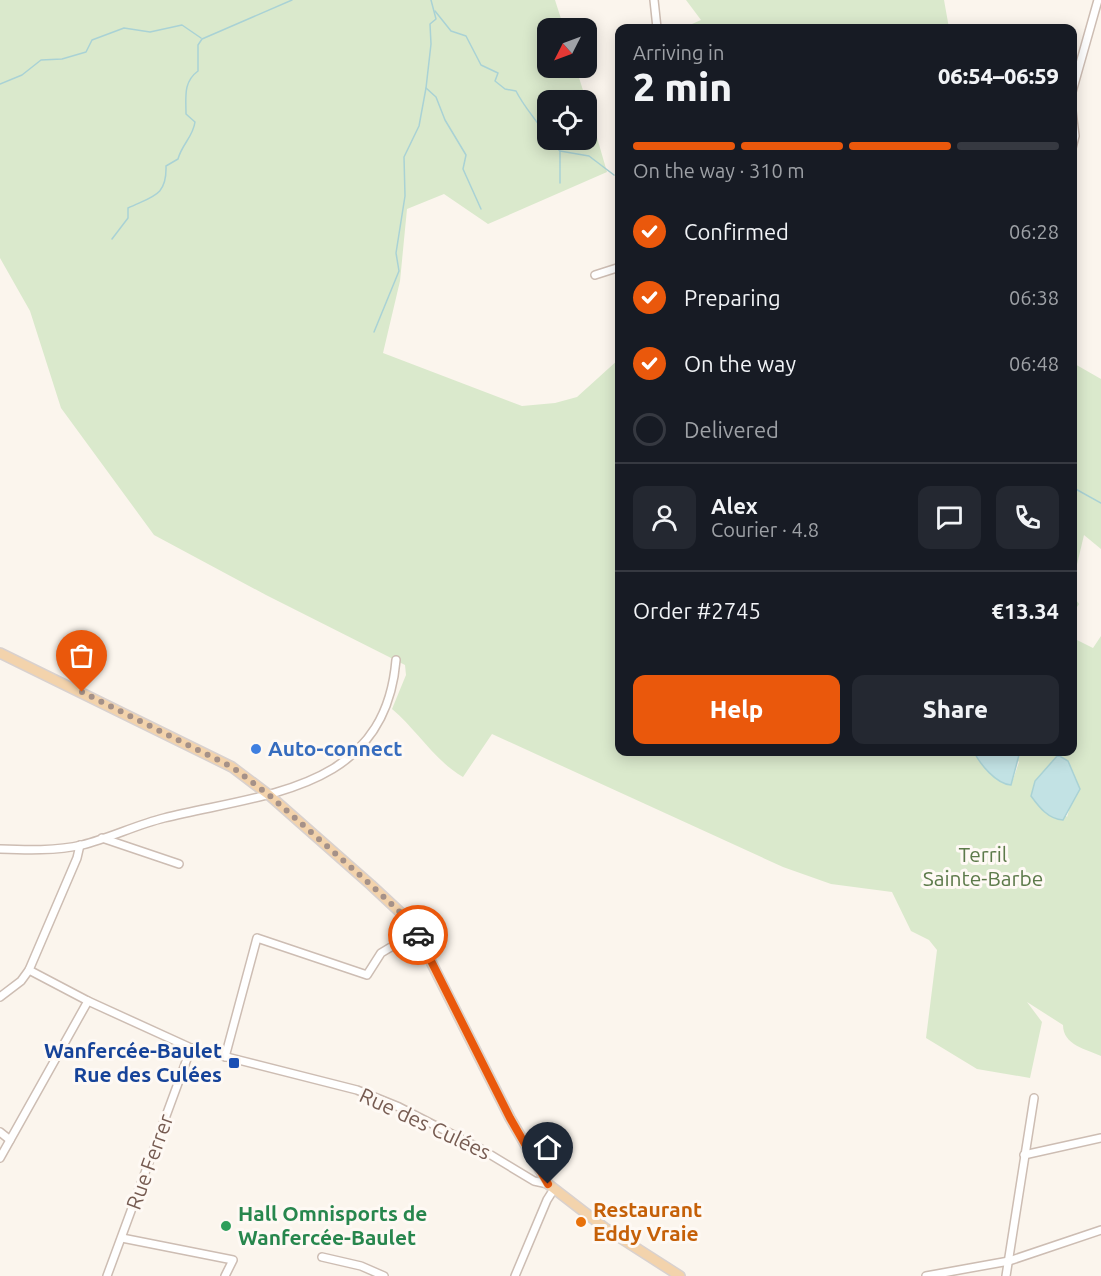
<!DOCTYPE html>
<meta charset="utf-8">
<style>
body{margin:0;font-family:Ubuntu,sans-serif;background:#242831;color:#f1f3f6;height:100vh;display:flex;flex-direction:column;font-size:22px;white-space:nowrap}
*{box-sizing:border-box;margin:0}
p{font-size:20px;color:#9ea1a6}
.icon{flex:none;width:33px;height:33px;fill:none;stroke:currentColor;stroke-width:2;stroke-linecap:round;stroke-linejoin:round}
.map{position:relative;flex:1;overflow:hidden}
.side{position:absolute;left:615px;top:24px;width:462px;height:732px;display:flex;flex-direction:column;background:#171b24;border-radius:12px;box-shadow:0 3px 15px #0003}
.side>*{flex:none}
.needle{width:39px;rotate:228deg}
.fabs{position:absolute;left:537px;top:18px;display:grid;gap:12px}
.fabs a{display:grid;place-items:center;width:60px;height:60px;border-radius:12px;background:#171b24;box-shadow:0 3px 15px #0003;font-size:30px}
.pin{position:absolute;display:grid;place-items:center;width:51px;height:51px;color:#fff;margin:-62px -26px;border-radius:50% 50% 50% 0;rotate:-45deg;box-shadow:0 0 6px #0007}
.pin .icon{rotate:45deg}
.courier{position:absolute;display:grid;place-items:center;width:60px;height:60px;margin:-30px;border:4px solid #ea580c;border-radius:50%;background:#fff;color:#222;box-shadow:0 2px 8px #0007}
.head em{font-style:normal;font-weight:800}
.head div{display:flex;flex-direction:column-reverse}
.head{display:flex;align-items:center;justify-content:space-between;height:102px;padding:0 18px}
h1{font-size:39px;font-weight:800;line-height:45px}
.bar{display:grid;grid-template-columns:repeat(4,1fr);gap:9px 6px;align-content:center;height:72px;padding:0 18px}
.bar i{height:8px;border-radius:4px;background:#363941}
.bar .current{background:#ea580c}
.bar p{grid-column:span 4}
.line{display:flex;align-items:center;gap:15px;padding:0 18px;border-top:2px solid #363941}
.line div{flex:1}
.round{display:grid;place-items:center;flex:none;width:63px;height:63px;border-radius:12px;background:#242831}
ol{padding:0 18px;list-style:none}
li{display:flex;align-items:center;gap:18px;height:66px}
li p{margin-inline-start:auto}
li .icon{padding:6px;border-radius:50%;background:#ea580c;color:#fff;stroke-width:4}
li:last-child{color:#9ea1a6}
li i{width:33px;height:33px;border:3px solid #363941;border-radius:50%}
.cta{display:flex;gap:12px;margin-top:auto;padding:12px 18px}
.cta a{flex:1;height:69px;border-radius:12px;background:#ea580c;color:#fff;font-size:24px;font-weight:800;line-height:69px;text-align:center}
.cta a+a{background:#242831;color:#f1f3f6}
.map>svg:first-child{display:block}
.green{fill:#dae9cc;fill-rule:evenodd}
.water{fill:#c2e2e4;stroke:#a9d2d5;stroke-width:1.5}
.lines{fill:none;stroke-linecap:round;stroke-linejoin:round}
.stream{stroke:#a9d2d5;stroke-width:1.5}
.minor-casing{stroke:#cdbdb3;stroke-width:10}
.major-casing{stroke:#d9d1ce;stroke-width:12}
.minor{stroke:#fff;stroke-width:7}
.major{stroke:#f3d3ac;stroke-width:9}
.done{stroke:#a59188;stroke-width:6;stroke-dasharray:0 10.8}
.route{stroke:#ea580c;stroke-width:8}
.shop-dot{fill:#3f7fe0;stroke:#fef9f4;stroke-width:2}
.transit-dot{fill:#1a4fb4;stroke:#fef9f4;stroke-width:2}
.food-dot{fill:#e8710a;stroke:#fef9f4;stroke-width:2}
.leisure-dot{fill:#2e9e5b;stroke:#fef9f4;stroke-width:2}
.labels{text-anchor:middle;stroke-width:6;stroke-linejoin:round;paint-order:stroke}
.shop-label{font-size:21px;font-weight:bold;fill:#366cbe;stroke:#fef9f4;text-anchor:start}
.park-label{font-size:21px;fill:#5c7a4a;stroke:#fef9f4}
.transit-label{font-size:21px;font-weight:bold;fill:#164399;stroke:#fef9f4;text-anchor:end}
.street-label{font-size:21px;fill:#765b51;stroke:#fef9f4}
.food-label{font-size:21px;font-weight:bold;fill:#c56008;stroke:#fef9f4;text-anchor:start}
.leisure-label{font-size:21px;font-weight:bold;fill:#27864d;stroke:#fef9f4;text-anchor:start}
</style>
<div class="map">
<svg width="1101" height="1276" viewBox="0 0 1101 1276">
<rect width="100%" height="100%" fill="#fbf5ed"/>
<g class="green">
<path d="M0 0H555L564 28H548V68H576L586 100H548V140H586L587 103 607 172 488 224 444 194 407 209 400 281 383 353 522 406 555 403 577 397 619 359 620 752H974C980 764 996 784 1011 785L1019 762 1010 752H1072L1073 638 1093 648 1101 636V1056C1086 1049 1063 1045 1063 1025L1027 1002 1042 1022 1030 1078 977 1069 926 1038 937 950 929 940 911 931 892 892 831 884 783 867 492 734 463 777C435 761 417 730 392 709L406 675 405 665 266 595 154 535 61 408 30 311 0 258ZM1058 755 1068 761 1080 789 1072 800 1067 817 1035 781Z"/>
<path d="M686 0H944L949 28H683L701 20Z"/>
<path d="M1073 363 1101 379V549L1084 535 1074 577 1073 596 1079 604 1073 613Z"/>
</g>
<g class="water">
<path d="M974 752H1010L1019 755 1011 785C996 784 980 764 974 752Z"/>
<path d="M1058 755 1068 761 1080 789 1063 820C1048 819 1039 807 1031 796L1035 781Z"/>
</g>
<g class="lines">
<g class="stream">
<path d="M431 0 436 19 430 24 431 44 426 88 436 97 445 120 466 155 463 169 481 209"/>
<path d="M435 11 451 31 466 36 481 65 498 73 495 81 505 89 516 91C525 109 538 121 548 139"/>
<path d="M0 84 22 75 41 60 62 59 86 52 92 40 124 28 150 32 182 25 201 38"/>
<path d="M548 140 560 151V183"/>
<path d="M560 151 589 156 614 175"/>
<path d="M112 239 128 218V208C153 196 167 196 166 166L178 159C182 144 193 137 195 122L186 114C186 97 183 82 198 71V45L202 39 292 0"/>
<path d="M374 332 399 271 396 253 405 196 404 157 419 126 426 88"/>
<path d="M1072 487 1101 503"/>
</g>
<g class="minor-casing">
<g id="minor">
<path d="M654 0 657 28"/>
<path d="M1072 92 1098 0"/>
<path d="M1072 111 1075 136 1072 148"/>
<path d="M595 275 620 267"/>
<path d="M102 838 179 864"/>
<path d="M0 849C25 850 57 851 82 845 110 838 136 825 164 818 265 793 385 791 396 660"/>
<path d="M29 970 88 1001 191 1048 357 1090 399 1107 481 1149 534 1181 548 1184"/>
<path d="M0 997 21 981 29 970 77 858 80 845"/>
<path d="M225 1057 257 938 367 975 381 953 416 932"/>
<path d="M0 1132 10 1140"/>
<path d="M1024 1155 1101 1138"/>
<path d="M0 1158 88 1001"/>
<path d="M122 1238 233 1260 225 1276"/>
<path d="M322 1257 361 1266 384 1276"/>
<path d="M107 1276 191 1048"/>
<path d="M515 1276 547 1200 554 1189"/>
<path d="M926 1276 1009 1261 1101 1230"/>
<path d="M1006 1276 1034 1098"/>
</g>
</g>
<g class="major-casing">
<path id="major" d="M0 653 232 767 269 795 371 885 401 913 416 932 510 1118 548 1184 605 1228 680 1276"/>
</g>
<use href="#minor" class="minor"/>
<use href="#major" class="major"/>
</g>
<g class="lines">
<path class="done" d="M82 692 232 767 269 795 371 885 401 913 418 935"/>
<path class="route" d="M418 935 510 1118 548 1184"/>
</g>
<circle class="shop-dot" cx="256" cy="749" r="6"/>
<rect class="transit-dot" x="228" y="1057" width="12" height="12" rx="3"/>
<circle class="food-dot" cx="581" cy="1222" r="6"/>
<circle class="leisure-dot" cx="226" cy="1226" r="6"/>
<g class="labels">
<g class="shop-label">
<text x="268" y="756">Auto-connect</text>
</g>
<g class="park-label">
<text x="983" y="862">Terril<tspan x="983" dy="24">Sainte-Barbe</tspan></text>
</g>
<g class="transit-label">
<text x="222" y="1058">Wanfercée-Baulet<tspan x="222" dy="24">Rue des Culées</tspan></text>
</g>
<g class="street-label">
<text transform="translate(425 1124) rotate(25)" y="7">Rue des Culées</text>
<text transform="translate(150 1162) rotate(-70)" y="7">Rue Ferrer</text>
</g>
<g class="food-label">
<text x="593" y="1217">Restaurant<tspan x="593" dy="24">Eddy Vraie</tspan></text>
</g>
<g class="leisure-label">
<text x="238" y="1221">Hall Omnisports de<tspan x="238" dy="24">Wanfercée-Baulet</tspan></text>
</g>
</g>
</svg>
<div class="fabs">
<a><svg class="needle" viewBox="-14 -14 28 28"><path d="M0-13l5 13h-10z" fill="#e53935"/><path d="M0 13l5-13h-10z" fill="#9ea1a6"/></svg></a>
<a><svg class="icon" aria-label="locate" viewBox="0 0 24 24"><circle cx="12" cy="12" r="6"/><path d="M12 2v4M12 18v4M2 12h4M18 12h4"/></svg></a>
</div>
<div class="pin" style="left:82px;top:692px;background:#ea580c"><svg class="icon" aria-label="bag" viewBox="0 0 24 24"><path d="M5 8h14l-1 12H6zM9 8a3 3 0 0 1 6 0"/></svg></div>
<div class="pin" style="left:548px;top:1184px;background:#1f2937"><svg class="icon" aria-label="home" viewBox="0 0 24 24"><path d="M3 11l9-7 9 7M6 9v11h12V9"/></svg></div>
<div class="courier" style="left:418px;top:935px"><svg class="icon" aria-label="car" viewBox="0 0 24 24"><path d="M5 17H2v-5l4-1 3-4h7l3 4 3 1v5h-3M9 17h6M6 11h13"/><circle cx="7" cy="17" r="2"/><circle cx="17" cy="17" r="2"/></svg></div>
<section class="side">
<div class="head"><div><h1>2 min</h1><p>Arriving in</p></div><em>06:54–06:59</em></div>
<div class="bar"><i class="current"></i><i class="current"></i><i class="current"></i><i></i><p>On the way · 310 m</p></div>
<ol>
<li><svg class="icon" aria-label="check" viewBox="0 0 24 24"><path d="M5 12l5 5 9-10"/></svg>Confirmed<p>06:28</p></li>
<li><svg class="icon" aria-label="check" viewBox="0 0 24 24"><path d="M5 12l5 5 9-10"/></svg>Preparing<p>06:38</p></li>
<li><svg class="icon" aria-label="check" viewBox="0 0 24 24"><path d="M5 12l5 5 9-10"/></svg>On the way<p>06:48</p></li>
<li><i></i>Delivered</li>
</ol>
<div class="line" style="height:108px"><a class="round"><svg class="icon" aria-label="person" viewBox="0 0 24 24"><circle cx="12" cy="8" r="4"/><path d="M4 21q1-7 8-7t8 7"/></svg></a><div><b>Alex</b><p>Courier · 4.8</p></div><a class="round"><svg class="icon" aria-label="chat" viewBox="0 0 24 24"><path d="M4 5h16v11H9l-5 4z"/></svg></a><a class="round"><svg class="icon" aria-label="phone" viewBox="0 0 24 24"><path d="M5 4h4l2 5-3 2q2 4 5 5l2-3 5 2v4C11 20 4 13 5 4z"/></svg></a></div>
<div class="line" style="height:78px"><div>Order #2745</div><b>€13.34</b></div>
<div class="cta"><a>Help</a><a>Share</a></div>
</section>
</div>
